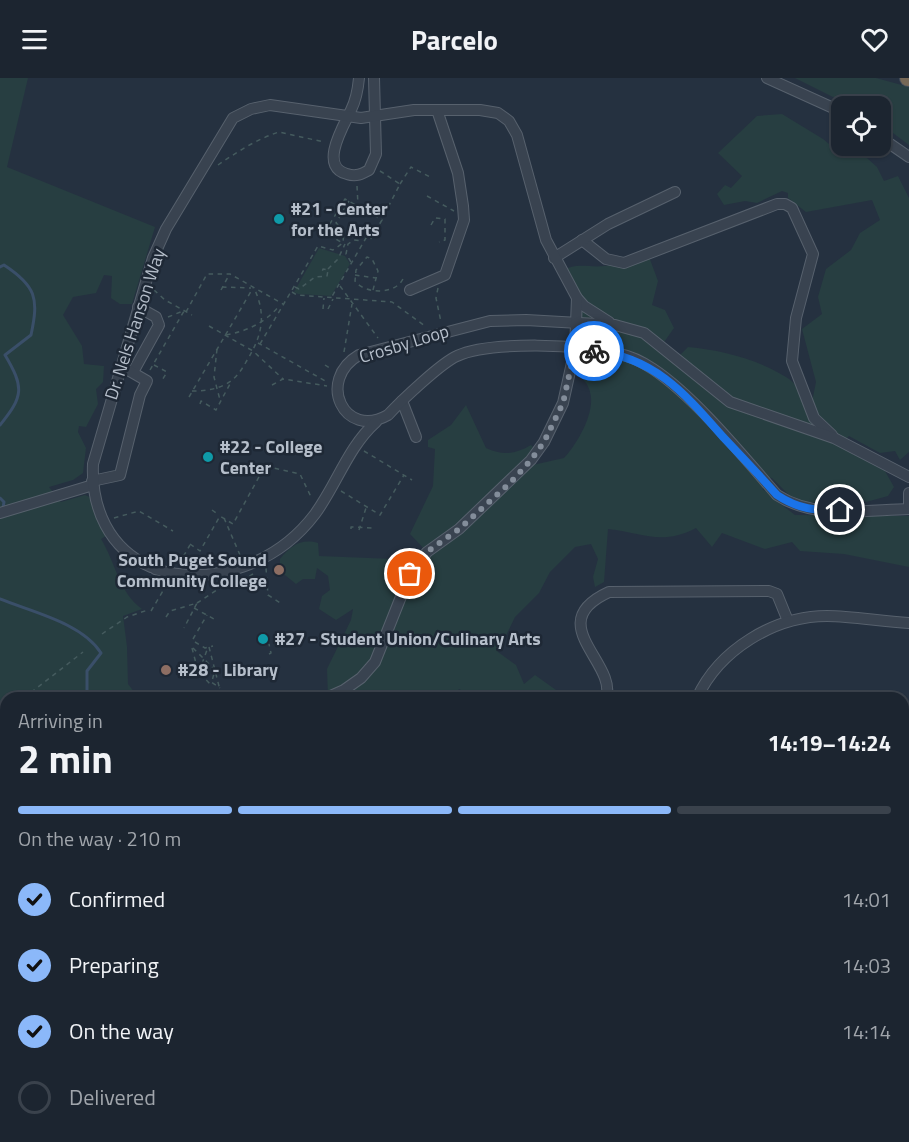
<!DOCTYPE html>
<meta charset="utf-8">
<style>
body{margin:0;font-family:"Titillium Web",sans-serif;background:#29313c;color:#f1f3f6;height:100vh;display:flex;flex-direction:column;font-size:22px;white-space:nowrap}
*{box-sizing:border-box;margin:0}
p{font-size:20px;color:#a0a5ab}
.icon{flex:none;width:33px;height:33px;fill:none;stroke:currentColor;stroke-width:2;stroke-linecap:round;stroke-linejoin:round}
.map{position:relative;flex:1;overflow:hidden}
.details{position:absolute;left:0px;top:614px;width:909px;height:452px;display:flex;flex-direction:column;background:#1c2530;border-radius:18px 18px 0 0;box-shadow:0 2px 4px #0004,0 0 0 2px #3a424c}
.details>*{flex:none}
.tools{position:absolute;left:831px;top:18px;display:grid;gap:12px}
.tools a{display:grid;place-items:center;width:60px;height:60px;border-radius:12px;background:#1c2530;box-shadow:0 2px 4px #0004,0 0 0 2px #3a424c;font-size:30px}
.pin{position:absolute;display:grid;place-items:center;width:51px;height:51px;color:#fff;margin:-26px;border:3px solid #fff;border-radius:50%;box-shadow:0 2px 6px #0007}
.courier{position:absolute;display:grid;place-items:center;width:60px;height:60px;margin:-30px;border:4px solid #1a73e8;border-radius:50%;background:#fff;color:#222;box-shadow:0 2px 8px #0007}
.overview em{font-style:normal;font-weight:700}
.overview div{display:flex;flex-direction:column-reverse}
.overview{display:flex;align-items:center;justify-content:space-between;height:102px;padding:0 18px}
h1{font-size:39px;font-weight:700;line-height:45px}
.bar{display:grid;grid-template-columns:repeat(4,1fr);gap:9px 6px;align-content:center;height:72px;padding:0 18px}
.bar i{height:8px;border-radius:4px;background:#3a424c}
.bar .on{background:#8bb8f9}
.bar p{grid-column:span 4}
ol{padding:0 18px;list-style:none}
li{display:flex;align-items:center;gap:18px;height:66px}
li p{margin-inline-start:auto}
li .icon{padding:6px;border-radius:50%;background:#8bb8f9;color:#111;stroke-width:4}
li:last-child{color:#a0a5ab}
li i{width:33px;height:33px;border:3px solid #3a424c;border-radius:50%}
header{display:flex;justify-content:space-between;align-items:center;height:78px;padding:0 18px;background:#1c2530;font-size:27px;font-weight:700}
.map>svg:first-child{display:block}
.green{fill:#273e41}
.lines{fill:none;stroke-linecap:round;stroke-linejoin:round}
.stream{stroke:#3a4f69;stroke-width:3}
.minor-casing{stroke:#57616d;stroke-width:12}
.highway-casing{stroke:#444e5a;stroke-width:18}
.path{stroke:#455b5e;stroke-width:1.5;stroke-dasharray:4.5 4.5;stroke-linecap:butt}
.minor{stroke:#394350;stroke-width:10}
.highway{stroke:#766856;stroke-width:16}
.done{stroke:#838d9a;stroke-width:6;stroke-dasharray:0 10.8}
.route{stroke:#1a73e8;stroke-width:8}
.culture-dot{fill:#0f9aa8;stroke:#1e2835;stroke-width:2}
.education-dot{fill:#8d6e63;stroke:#1e2835;stroke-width:2}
.labels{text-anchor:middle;stroke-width:5;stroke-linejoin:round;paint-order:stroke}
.poi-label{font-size:18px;font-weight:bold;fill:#b5beca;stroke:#1e2835;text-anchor:start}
.street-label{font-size:18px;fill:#b5beca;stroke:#1e2835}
</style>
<header><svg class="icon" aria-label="menu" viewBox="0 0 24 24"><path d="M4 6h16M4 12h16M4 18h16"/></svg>Parcelo<svg class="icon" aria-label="heart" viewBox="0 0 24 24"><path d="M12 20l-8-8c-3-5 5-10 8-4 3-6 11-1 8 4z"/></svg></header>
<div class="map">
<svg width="909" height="1064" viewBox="0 0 909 1064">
<rect width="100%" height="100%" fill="#253140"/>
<g class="green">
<path d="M0 0H28L7 89 155 149 132 226H120L111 220 112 198 104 197 96 215 73 219 63 237 82 268 84 286 104 288 103 304 96 311 98 326 86 349 79 348 78 354 86 370 83 395 73 402 49 409 61 424 85 417 96 422 109 456 101 461C115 483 119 515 142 531L123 538 127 569 128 606 138 619 6 620V663L0 661Z"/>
<path d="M795 0H876L909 9V67L881 46 880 28H851Z"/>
<path d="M782 36 823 61 846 80 859 73 877 89 884 103 898 98 909 120V374L900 382 895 373 880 375 849 358 838 368 885 393 894 409 888 418 866 424 857 417 842 425 796 424 772 400 761 399 763 412 770 414 774 421 795 437 909 438V489L844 476 800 473 792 464 765 471 722 455 712 469 696 450C661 468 644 455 608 451L604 504 595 509 593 499 598 481 591 466 575 469 550 494 539 515 515 539 498 574 516 587 524 606 535 597 556 612 558 620C527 619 487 626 459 611L454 619H326H328L327 591 351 542 353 531 336 542 319 531 322 518 330 512 328 498 317 490 315 501H303L296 506 280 493V481C290 468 301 460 318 465L319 478 394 481 410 495 427 474 410 456 433 408 435 371 428 369V362L451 347 466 327 486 370C503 378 516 376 531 367L540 377 533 387 564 380C577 366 596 334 590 314 588 305 582 300 576 294H571L578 229 562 193C577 184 588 190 605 188 620 186 633 181 648 176L658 203 652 227 665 232 674 250 662 267 676 281 688 269C721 272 757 281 786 299 796 305 803 317 812 324L816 304 802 251 822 236 818 219 826 191 851 172 860 155 880 142 872 122 806 134 788 120V115L782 113 757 125 745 123 724 127 717 116 725 107 731 110 742 98 718 75 757 38Z"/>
<path d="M319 170 345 178 350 186 331 218 298 216 294 214Z"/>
<path d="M6 885V1015L0 1007V895Z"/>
<path d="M903 1004 909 1006V1064H710V1059H903Z"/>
<path d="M34 1059H354L364 1064H29Z"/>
</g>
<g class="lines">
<g class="stream">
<path d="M0 189 4 187C36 208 39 220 31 257L5 277C24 309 24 318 0 347"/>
<path d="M0 420 4 424 3 430"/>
<path d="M0 521C32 534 82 545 101 575L87 593V620"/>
<path d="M85 1064 88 1059"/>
</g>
<g class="minor-casing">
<g id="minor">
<path d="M359 0C358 11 356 22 351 32 344 47 318 89 347 96 356 99 362 96 369 92L376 76 374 0"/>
<path d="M767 0 842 34"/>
<path d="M880 59 909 79"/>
<path d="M582 162 606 181 624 185 777 126H785L792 130 813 176 796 240 792 283 814 340 832 357"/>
<path d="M554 180 608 146 675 114"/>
<path d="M410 212 445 197 464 142 463 128 458 95 437 32"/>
<path d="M577 220 584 228 609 244"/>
<path d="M133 294 159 247 156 239 138 229"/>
<path d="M402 323 416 359"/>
<path d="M909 399 834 360 730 324 644 255 615 247 526 242 490 243 359 277C316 302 344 362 388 337 401 323 441 285 457 278 488 263 586 266 619 276 630 278 644 285 653 291 695 319 743 378 777 417 815 442 866 432 909 431"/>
<path d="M92 403 120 397 140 317 147 303 121 288"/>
<path d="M909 415V426"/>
<path d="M0 435 93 407"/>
<path d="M151 489C109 471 91 430 93 386L153 180 166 151 233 40 251 31 270 27 361 40 414 32H480L498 35 509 43 517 57 546 162 577 220 575 271 563 325 544 364 531 382 459 451 427 474 410 496 375 584 361 600 344 612 326 620"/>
<path d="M155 491C214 509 278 485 315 436 337 406 348 369 376 344"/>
<path d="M606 620C618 585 541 545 609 514L769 513 777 516 788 543"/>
<path d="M697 620C719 572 774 538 827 538 854 538 882 544 909 545"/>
<path d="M0 671 6 675"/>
<path d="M903 680H909"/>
<path d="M903 800 909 791"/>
<path d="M0 956 6 960"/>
<path d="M903 956 909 955"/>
<path d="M903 990 909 992"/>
<path d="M139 1059 152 1064"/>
<path d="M485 1059V1064"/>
<path d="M701 1059 702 1064"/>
<path d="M328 1064 338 1059"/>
<path d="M643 1064V1059"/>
</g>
</g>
<g class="highway-casing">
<path id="highway" d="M908 0H909"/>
</g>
<g class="path">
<path d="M218 87C237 74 257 61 279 54L324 64"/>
<path d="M380 93 400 106 382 141"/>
<path d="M400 106 411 89 432 100"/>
<path d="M357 108 358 127"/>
<path d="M427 118 454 133"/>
<path d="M431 147 435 140 445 141V162L439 164"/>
<path d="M321 152 344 166"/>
<path d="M325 154 345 121 382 142 370 162 366 160 331 220"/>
<path d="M351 184 346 176 348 166 354 162 363 163"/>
<path d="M328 191 338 181 345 166"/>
<path d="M355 197 376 200"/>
<path d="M340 208 378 260"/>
<path d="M222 209 251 210"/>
<path d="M295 209 299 211 315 199 327 198 328 192 323 191 321 197"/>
<path d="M438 210 436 220 441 244"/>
<path d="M154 212 165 222 192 237"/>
<path d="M221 212 229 197"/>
<path d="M373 212 378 193 372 181 367 179 356 192 355 203C365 217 399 217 404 198"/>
<path d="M292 214 297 217 392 224 425 248"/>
<path d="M323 231 324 220"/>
<path d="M328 231 333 221"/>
<path d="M186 234 207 196H230L283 226"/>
<path d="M168 239 183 233"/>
<path d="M209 248 253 273 283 301"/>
<path d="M226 257C248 253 266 244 280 227"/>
<path d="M258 265 327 304"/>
<path d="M260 266 318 168 333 172 343 165 344 152 336 145 349 123"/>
<path d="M217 271 214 299 220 322"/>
<path d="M344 274 352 226"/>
<path d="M154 287 167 294 161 304"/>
<path d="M325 287 331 291"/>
<path d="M150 292 184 233"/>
<path d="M272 307 283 301 327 308"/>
<path d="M192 313C203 313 214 312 224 307 234 303 241 293 246 284 262 258 267 238 254 210"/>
<path d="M189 319 253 210"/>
<path d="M200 326 201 323 216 332 231 304"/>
<path d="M364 373 412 402"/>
<path d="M341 413 380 437 404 397"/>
<path d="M212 432 219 437"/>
<path d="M114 440 139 433 173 453"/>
<path d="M224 440 240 477"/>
<path d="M351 451V449L373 450V453"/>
<path d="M359 452 366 430"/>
<path d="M190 466 200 473 220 438 233 446 265 388 300 396 312 421"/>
<path d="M179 486 190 467"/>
<path d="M266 490 268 517 282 526"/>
<path d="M197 525 226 506 231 510 253 496"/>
<path d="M194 530 214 541"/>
<path d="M151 533 167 506"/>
<path d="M166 539 170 533 197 525 184 550"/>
<path d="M102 556 127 539 148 532"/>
<path d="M193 561 207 537"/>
<path d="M195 564 205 570 213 568"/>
<path d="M209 569 220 612"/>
<path d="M192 570 198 593 210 606 211 604 220 610"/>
<path d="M193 570 215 592 212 603"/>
<path d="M269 576 271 575 269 566"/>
<path d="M199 594 207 572"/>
<path d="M222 616 236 620"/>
<path d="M24 620 83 574"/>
<path d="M0 630 6 628"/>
<path d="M0 941 6 944"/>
<path d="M174 1059 197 1064"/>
<path d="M287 1064 304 1059"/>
</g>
<use href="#minor" class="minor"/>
<use href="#highway" class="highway"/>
</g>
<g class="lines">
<path class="done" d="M410 496 427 474 459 451 510 405 531 382 544 364 563 325 575 271 594 273"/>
<path class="route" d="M594 273C655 279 686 317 724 360 742 379 760 398 777 417 798 431 816 433 840 432"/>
</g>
<g class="culture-dot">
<circle cx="279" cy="141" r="6"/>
<circle cx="208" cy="379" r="6"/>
<circle cx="263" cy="561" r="6"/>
</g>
<g class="education-dot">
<circle cx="279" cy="492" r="6"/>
<circle cx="166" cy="592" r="6"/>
</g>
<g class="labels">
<g class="poi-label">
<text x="291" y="137">#21 - Center<tspan x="291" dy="21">for the Arts</tspan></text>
<text x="220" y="375">#22 - College<tspan x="220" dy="21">Center</tspan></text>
<text x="267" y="488" text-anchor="end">South Puget Sound<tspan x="267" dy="21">Community College</tspan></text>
<text x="275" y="567">#27 - Student Union/Culinary Arts</text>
<text x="178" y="598">#28 - Library</text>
</g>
<g class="street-label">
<text transform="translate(135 246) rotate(-72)" y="6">Dr. Nels Hanson Way</text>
<text transform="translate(404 266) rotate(-17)" y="6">Crosby Loop</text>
</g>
</g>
</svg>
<div class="tools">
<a><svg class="icon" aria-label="locate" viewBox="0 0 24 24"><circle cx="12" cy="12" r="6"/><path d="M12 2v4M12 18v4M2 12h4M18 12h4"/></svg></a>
</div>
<div class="pin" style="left:410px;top:496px;background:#ea580c"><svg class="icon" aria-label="bag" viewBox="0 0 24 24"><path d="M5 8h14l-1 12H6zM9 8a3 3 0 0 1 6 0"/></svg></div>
<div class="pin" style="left:840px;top:432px;background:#1f2937"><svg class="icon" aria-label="home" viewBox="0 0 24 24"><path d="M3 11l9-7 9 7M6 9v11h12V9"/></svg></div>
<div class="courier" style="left:594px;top:273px"><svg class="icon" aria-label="bike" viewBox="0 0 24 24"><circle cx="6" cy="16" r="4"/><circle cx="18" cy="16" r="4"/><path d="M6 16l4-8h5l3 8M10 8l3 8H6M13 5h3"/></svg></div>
<section class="details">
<div class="overview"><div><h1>2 min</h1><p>Arriving in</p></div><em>14:19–14:24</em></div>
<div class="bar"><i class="on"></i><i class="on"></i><i class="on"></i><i></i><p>On the way · 210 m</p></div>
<ol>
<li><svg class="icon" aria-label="check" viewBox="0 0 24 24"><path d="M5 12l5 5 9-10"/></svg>Confirmed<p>14:01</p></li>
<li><svg class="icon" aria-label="check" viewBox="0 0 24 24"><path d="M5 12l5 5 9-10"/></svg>Preparing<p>14:03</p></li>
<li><svg class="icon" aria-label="check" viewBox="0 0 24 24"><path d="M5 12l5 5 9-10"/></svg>On the way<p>14:14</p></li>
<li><i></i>Delivered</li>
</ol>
</section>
</div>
